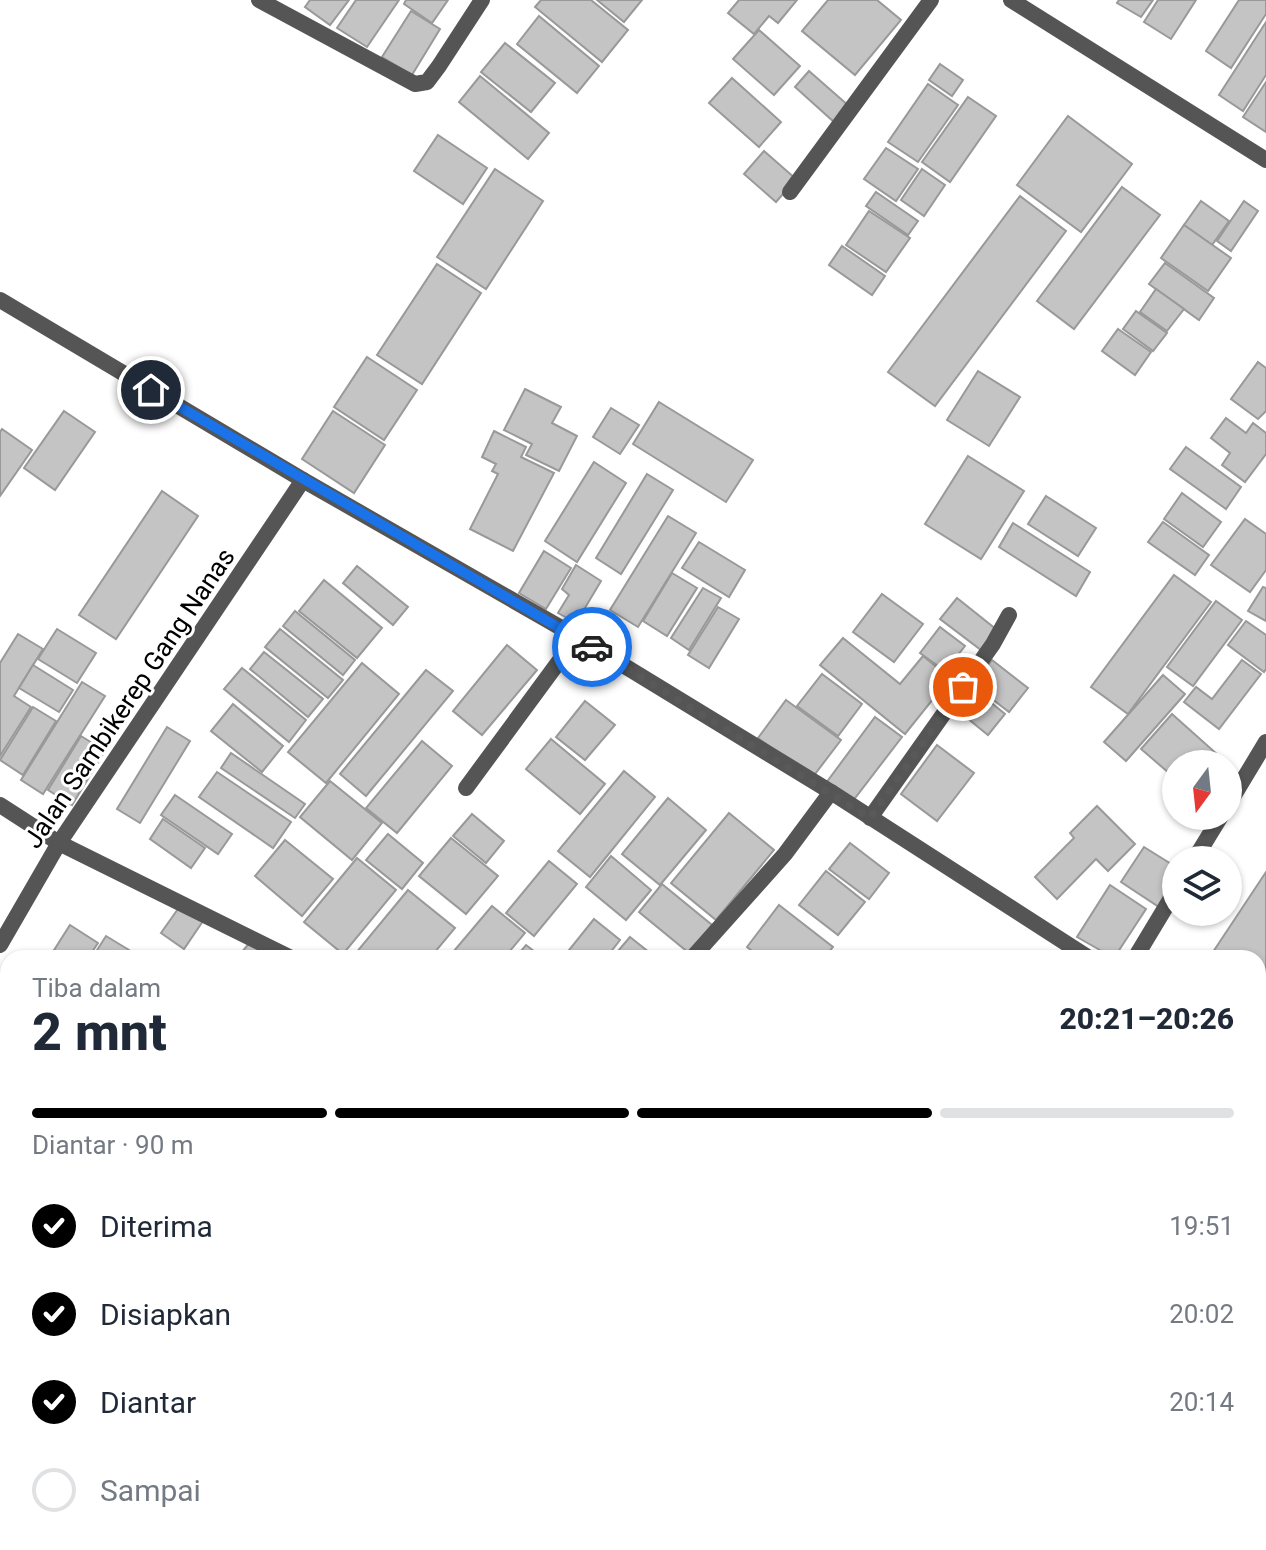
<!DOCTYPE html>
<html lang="id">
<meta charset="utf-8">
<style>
body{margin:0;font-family:Roboto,sans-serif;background:#f2f2f3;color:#1f2937;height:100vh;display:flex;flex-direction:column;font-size:30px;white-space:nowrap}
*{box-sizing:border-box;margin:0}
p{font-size:26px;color:#747a83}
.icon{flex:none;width:44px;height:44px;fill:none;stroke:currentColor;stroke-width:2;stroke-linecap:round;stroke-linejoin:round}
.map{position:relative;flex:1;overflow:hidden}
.side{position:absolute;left:0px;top:950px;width:1266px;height:600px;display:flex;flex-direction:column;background:#fff;border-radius:24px 24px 0 0;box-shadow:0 2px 6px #0004}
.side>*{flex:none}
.needle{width:52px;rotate:195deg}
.buttons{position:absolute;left:1162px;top:750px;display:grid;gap:16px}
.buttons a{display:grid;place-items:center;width:80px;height:80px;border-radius:50%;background:#fff;box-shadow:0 2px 6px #0004;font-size:40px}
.pin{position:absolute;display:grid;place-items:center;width:68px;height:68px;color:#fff;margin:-34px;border:4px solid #fff;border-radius:50%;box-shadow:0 2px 8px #0007}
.courier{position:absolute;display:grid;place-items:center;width:80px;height:80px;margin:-40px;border:6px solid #1a73e8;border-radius:50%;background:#fff;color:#222;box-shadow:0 2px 10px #0007}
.head em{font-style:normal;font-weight:800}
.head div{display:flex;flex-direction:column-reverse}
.head{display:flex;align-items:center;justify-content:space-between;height:136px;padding:0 32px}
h1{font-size:52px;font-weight:800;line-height:60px}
.bar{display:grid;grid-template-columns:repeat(4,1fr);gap:12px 8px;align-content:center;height:96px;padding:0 32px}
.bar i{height:10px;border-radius:6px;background:#e0e1e3}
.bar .current{background:#000}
.bar p{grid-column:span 4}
ol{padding:0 32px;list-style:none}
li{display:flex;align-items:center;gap:24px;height:88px}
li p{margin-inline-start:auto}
li .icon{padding:8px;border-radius:50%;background:#000;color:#fff;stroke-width:4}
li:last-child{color:#747a83}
li i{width:44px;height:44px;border:4px solid #e0e1e3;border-radius:50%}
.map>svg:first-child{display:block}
.building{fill:#c4c4c4;stroke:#999;stroke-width:2}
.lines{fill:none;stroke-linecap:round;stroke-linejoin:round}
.service{stroke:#555;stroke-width:16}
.minor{stroke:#555;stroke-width:16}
.done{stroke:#595959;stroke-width:8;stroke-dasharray:0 14.4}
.route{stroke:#1a73e8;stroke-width:10}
.labels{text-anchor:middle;stroke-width:6;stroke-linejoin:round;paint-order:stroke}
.street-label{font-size:26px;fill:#000;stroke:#fff}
</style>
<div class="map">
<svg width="1266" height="1550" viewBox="0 0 1266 1550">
<rect width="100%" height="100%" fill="#fff"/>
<g class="building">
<path d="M310 0H349L330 25 305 7Z"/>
<path d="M356 0H399L367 47 337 28Z"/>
<path d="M406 0H448L432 23 404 4Z"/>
<path d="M541 0H591L628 30 602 62 535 7Z"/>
<path d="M597 0H642L624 22Z"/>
<path d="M739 0H797L778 23 769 16 754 34 728 13Z"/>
<path d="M828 0H877L901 20 855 75 802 31Z"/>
<path d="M1119 0H1153L1141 17 1117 3Z"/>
<path d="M1158 0H1196L1171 39 1144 22Z"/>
<path d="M1239 0H1266V14L1231 68 1206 51Z"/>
<path d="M411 11 440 29 412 75 382 57Z"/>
<path d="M539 16 599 66 577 93 517 44Z"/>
<path d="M1266 22V75L1243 111 1219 95Z"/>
<path d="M759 30 800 66 774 95 733 59Z"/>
<path d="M505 43 555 83 531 112 481 72Z"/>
<path d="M940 64 963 80 952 96 929 80Z"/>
<path d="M809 71 849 106 834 122 795 87Z"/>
<path d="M480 76 549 133 528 159 459 102Z"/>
<path d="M732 78 781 122 759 147 709 103Z"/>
<path d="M1266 82V132L1243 117Z"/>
<path d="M928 84 958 105 918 162 888 142Z"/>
<path d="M968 97 996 116 950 182 922 162Z"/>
<path d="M1068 116 1132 164 1081 232 1017 185Z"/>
<path d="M438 135 487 168 463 204 414 171Z"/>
<path d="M886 148 918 169 896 201 864 179Z"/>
<path d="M764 151 796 179 776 202 744 174Z"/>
<path d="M495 169 543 201 486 289 437 257Z"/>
<path d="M922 169 945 185 924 216 901 200Z"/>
<path d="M1122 187 1160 215 1074 329 1037 301Z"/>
<path d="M876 192 918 221 908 235 866 206Z"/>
<path d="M1020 196 1066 231 935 406 888 372Z"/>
<path d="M1201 201 1229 221 1212 245 1184 225Z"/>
<path d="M1244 201 1258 211 1231 251 1217 241Z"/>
<path d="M869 211 910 238 886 272 846 245Z"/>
<path d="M1184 225 1231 258 1208 291 1161 258Z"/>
<path d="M842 246 885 276 872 295 829 265Z"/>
<path d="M1165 263 1214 298 1199 320 1149 284Z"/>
<path d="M437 264 481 293 422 384 377 355Z"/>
<path d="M1156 289 1184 309 1167 331 1140 312Z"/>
<path d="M1136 311 1167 333 1153 351 1123 329Z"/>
<path d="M1118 329 1151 352 1135 375 1102 351Z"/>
<path d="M367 357 417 390 384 440 334 407Z"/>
<path d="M1258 362 1266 368V411L1258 419 1231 399Z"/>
<path d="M978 371 1020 397 989 446 947 420Z"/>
<path d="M525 389 561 407 552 423 577 436 559 471 526 455 532 444 504 430Z"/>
<path d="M659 402 753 460 726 502 633 444Z"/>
<path d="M611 408 639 425 620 454 593 437Z"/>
<path d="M64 411 95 432 55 490 24 468Z"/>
<path d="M333 411 385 445 354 493 302 459Z"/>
<path d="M1226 418 1246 433 1253 423 1266 433V454L1245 482 1222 465 1230 453 1211 438Z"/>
<path d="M2 429 32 450 0 496V432Z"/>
<path d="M494 431 526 447 521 457 554 473 513 551 470 529 498 474 492 471 496 464 482 457Z"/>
<path d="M1186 447 1241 487 1226 509 1170 469Z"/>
<path d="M968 456 1024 491 981 559 925 524Z"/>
<path d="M594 462 626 483 577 562 545 541Z"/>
<path d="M647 474 673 490 621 574 596 558Z"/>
<path d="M162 491 198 516 116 639 79 615Z"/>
<path d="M1182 493 1221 522 1203 547 1164 519Z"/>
<path d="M1046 496 1096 528 1078 556 1028 524Z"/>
<path d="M668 516 696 533 638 627 610 610Z"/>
<path d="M1245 519 1266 534V570L1250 592 1211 565Z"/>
<path d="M1163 522 1209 555 1195 575 1148 542Z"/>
<path d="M1013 523 1090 572 1076 596 999 547Z"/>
<path d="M699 542 745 570 729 597 682 568Z"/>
<path d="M544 551 571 568 546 609 519 593Z"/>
<path d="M576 565 601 581 576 623 558 613 569 595 562 589Z"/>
<path d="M357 566 408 607 393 625 343 583Z"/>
<path d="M672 573 697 588 667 636 643 621Z"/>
<path d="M1174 575 1211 602 1128 714 1091 687Z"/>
<path d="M324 580 382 628 357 658 299 611Z"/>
<path d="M1263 587 1266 588V621L1248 611Z"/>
<path d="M703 588 721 598 689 650 671 638Z"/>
<path d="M882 594 923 624 894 662 853 632Z"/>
<path d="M957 598 997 630 981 650 940 619Z"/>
<path d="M1216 601 1242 620 1193 686 1167 667Z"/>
<path d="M718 607 739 619 709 668 688 655Z"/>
<path d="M295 611 355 660 343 675 283 626Z"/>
<path d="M1246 621 1266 635V669L1264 672 1228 645Z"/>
<path d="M940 627 965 646 945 671 920 653Z"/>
<path d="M57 629 96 653 77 683 38 659Z"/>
<path d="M280 629 343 680 328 698 265 647Z"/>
<path d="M18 634 43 649 14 696 31 707 0 756V663Z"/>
<path d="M843 638 900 684 923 656 950 678 905 734 820 665Z"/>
<path d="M507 645 537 670 482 735 453 711Z"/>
<path d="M264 652 323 699 308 717 250 669Z"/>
<path d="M992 660 1028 688 1009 712 973 684Z"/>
<path d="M1242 660 1261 674 1219 729 1184 702 1196 687 1212 699Z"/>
<path d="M362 663 399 694 326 783 288 752Z"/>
<path d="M33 665 73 690 59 712 19 688Z"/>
<path d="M242 668 306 720 289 742 224 689Z"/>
<path d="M426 670 453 691 366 796 340 774Z"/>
<path d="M822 674 862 704 838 736 797 706Z"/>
<path d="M1163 675 1185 694 1126 761 1104 742Z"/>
<path d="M82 682 105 696 43 794 21 780Z"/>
<path d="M978 692 1005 714 988 735 961 713Z"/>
<path d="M786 700 841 740 812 778 758 738Z"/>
<path d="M585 701 615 725 585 760 556 737Z"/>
<path d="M233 704 283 746 262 772 211 731Z"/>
<path d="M33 707 56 721 23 775 0 760Z"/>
<path d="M1172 714 1218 755 1210 764H1176V779L1141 749Z"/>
<path d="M875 717 902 737 852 802 826 783Z"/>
<path d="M167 727 190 741 140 823 117 809Z"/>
<path d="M81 736 105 751 72 805 48 790Z"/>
<path d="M551 739 605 784 580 814 526 769Z"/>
<path d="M422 741 452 766 397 833 366 808Z"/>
<path d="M937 745 974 773 937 821 901 794Z"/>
<path d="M231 753 305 804 295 818 221 768Z"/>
<path d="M624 771 655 797 590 877 558 851Z"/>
<path d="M217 772 291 822 273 848 199 797Z"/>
<path d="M330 781 382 823 352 860 300 817Z"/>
<path d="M175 795 232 834 218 854 161 815Z"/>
<path d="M668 798 706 830 660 885 622 854Z"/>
<path d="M1097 806 1135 844 1108 871 1096 859 1057 899 1035 877 1074 838 1070 833Z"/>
<path d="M729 813 774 850 716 920 671 883Z"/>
<path d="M472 814 504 841 486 863 453 836Z"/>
<path d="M163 819 205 848 191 868 150 839Z"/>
<path d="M388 834 423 863 402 889 366 860Z"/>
<path d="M451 838 498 876 466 914 419 876Z"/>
<path d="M285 840 333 879 302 916 255 876Z"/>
<path d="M850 843 889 873 869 899 829 869Z"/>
<path d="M1144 847 1176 867V881L1159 907 1121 882Z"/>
<path d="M611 856 651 890 626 920 586 887Z"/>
<path d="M357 858 396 890 343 954 304 922Z"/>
<path d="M549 861 577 884 534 936 506 913Z"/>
<path d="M826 871 865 902 838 935 799 905Z"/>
<path d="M1266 872V972L1258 984V958H1209Z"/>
<path d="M662 884 712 925 689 953 639 912Z"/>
<path d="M1110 885 1146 909 1114 958 1077 937Z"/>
<path d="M408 890 455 928 430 958H360L355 954Z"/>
<path d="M779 905 833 947 824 958H747L752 951 747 947Z"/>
<path d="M180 906 203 921 184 949 161 933Z"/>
<path d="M492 906 525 933 504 958H448Z"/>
<path d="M594 919 620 940 606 958H579L569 950Z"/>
<path d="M70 925 98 943 88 958H49Z"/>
<path d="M106 936 134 953 131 958H92Z"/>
<path d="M630 937 650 953 646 958H612Z"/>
<path d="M251 941 272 958H237Z"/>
<path d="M526 945 543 958H515Z"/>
<path d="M0 1037 8 1042V1090L0 1085Z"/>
<path d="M0 1099 8 1104V1156L0 1169Z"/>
<path d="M1258 1243 1266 1248V1295L1258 1291Z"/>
<path d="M8 1337V1392L0 1386V1348Z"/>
<path d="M2 1411 8 1416V1463L0 1474Z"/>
<path d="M71 1542H108L103 1550H83Z"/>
<path d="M263 1542H348L360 1550H274Z"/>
<path d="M632 1542H682L677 1550H645Z"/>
<path d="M690 1542H774L769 1550H685Z"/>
<path d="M884 1542H908L924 1550H880Z"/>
<path d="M917 1542H987L1002 1550H933Z"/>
<path d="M1072 1542H1116L1111 1550H1084Z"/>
</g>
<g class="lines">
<path class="service" d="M247 1545 248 1542"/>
<g class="minor">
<path d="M259 0 415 84 427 82 439 66 482 0"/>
<path d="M1011 0 1266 160"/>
<path d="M790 192 931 0"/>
<path d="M0 300 303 480 577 637 831 792 1089 958"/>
<path d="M466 788 577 637"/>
<path d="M0 805 59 843 291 958"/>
<path d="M1228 805 1266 742"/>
<path d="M870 818 993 644 1009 615"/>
<path d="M1194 860 1221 816"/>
<path d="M0 945 59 843 303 480"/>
<path d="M692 958 785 854 831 792"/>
<path d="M1135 958 1176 890"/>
<path d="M1258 1061 1266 1066"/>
<path d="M0 1211 8 1216"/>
<path d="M1258 1528 1266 1532"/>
<path d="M555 1542 569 1550"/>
<path d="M788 1550 792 1542"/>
</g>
</g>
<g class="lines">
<path class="done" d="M592 647 870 818 963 687"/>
<path class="route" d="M151 390 592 647"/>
</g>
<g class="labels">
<g class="street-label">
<text transform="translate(129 698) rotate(-56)" y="9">Jalan Sambikerep Gang Nanas</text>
</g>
</g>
</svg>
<div class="buttons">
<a><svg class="needle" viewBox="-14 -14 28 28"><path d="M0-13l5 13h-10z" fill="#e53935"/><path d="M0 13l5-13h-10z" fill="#747a83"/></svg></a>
<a><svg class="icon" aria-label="layers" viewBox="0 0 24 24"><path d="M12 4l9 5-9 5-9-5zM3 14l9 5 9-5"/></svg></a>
</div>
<div class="pin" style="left:963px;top:687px;background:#ea580c"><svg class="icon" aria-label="bag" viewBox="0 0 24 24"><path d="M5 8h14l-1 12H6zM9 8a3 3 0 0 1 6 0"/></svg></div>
<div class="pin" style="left:151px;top:390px;background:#1f2937"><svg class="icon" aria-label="home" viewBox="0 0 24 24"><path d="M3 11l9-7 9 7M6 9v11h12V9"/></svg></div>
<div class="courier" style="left:592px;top:647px"><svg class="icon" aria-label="car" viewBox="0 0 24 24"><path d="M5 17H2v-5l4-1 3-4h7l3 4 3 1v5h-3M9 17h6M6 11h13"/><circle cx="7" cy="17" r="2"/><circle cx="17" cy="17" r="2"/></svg></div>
<section class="side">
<div class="head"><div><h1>2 mnt</h1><p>Tiba dalam</p></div><em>20:21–20:26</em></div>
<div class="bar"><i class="current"></i><i class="current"></i><i class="current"></i><i></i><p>Diantar · 90 m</p></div>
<ol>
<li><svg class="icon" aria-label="check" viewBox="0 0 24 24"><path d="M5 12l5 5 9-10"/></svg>Diterima<p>19:51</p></li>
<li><svg class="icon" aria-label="check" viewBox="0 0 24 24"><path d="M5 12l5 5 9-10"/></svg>Disiapkan<p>20:02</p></li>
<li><svg class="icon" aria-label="check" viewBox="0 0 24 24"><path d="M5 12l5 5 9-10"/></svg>Diantar<p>20:14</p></li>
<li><i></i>Sampai</li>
</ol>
</section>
</div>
